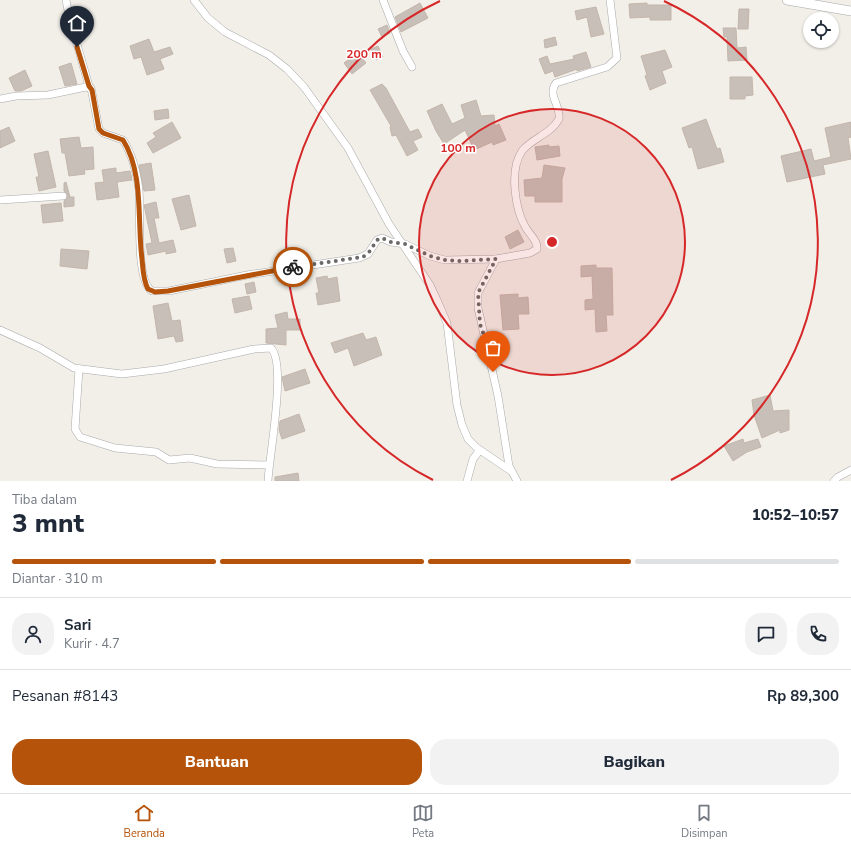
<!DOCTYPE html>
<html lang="id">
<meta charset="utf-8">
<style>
body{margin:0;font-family:"Nunito Sans",sans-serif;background:#f2f2f3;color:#1f2937;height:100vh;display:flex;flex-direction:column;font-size:15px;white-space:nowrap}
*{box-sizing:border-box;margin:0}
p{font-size:13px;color:#747a83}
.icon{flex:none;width:22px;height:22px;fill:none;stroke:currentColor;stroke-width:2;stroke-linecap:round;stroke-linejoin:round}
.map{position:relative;height:481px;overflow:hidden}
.sheet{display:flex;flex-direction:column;background:#fff;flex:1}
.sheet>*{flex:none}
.buttons{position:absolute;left:803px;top:12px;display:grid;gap:8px}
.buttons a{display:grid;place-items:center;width:36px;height:36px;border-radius:50%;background:#fff;box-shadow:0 1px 3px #0004;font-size:20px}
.pin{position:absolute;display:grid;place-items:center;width:34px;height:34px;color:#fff;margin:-41px -17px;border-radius:50% 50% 50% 0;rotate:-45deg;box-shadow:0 0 4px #0007}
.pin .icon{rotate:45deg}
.courier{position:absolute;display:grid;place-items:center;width:40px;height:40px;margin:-20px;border:3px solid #b45309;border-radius:50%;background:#fff;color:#222;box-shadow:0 1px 5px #0007}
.head em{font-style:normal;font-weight:800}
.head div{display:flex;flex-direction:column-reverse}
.head{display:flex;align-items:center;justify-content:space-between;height:68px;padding:0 12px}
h1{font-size:26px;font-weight:800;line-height:30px}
.bar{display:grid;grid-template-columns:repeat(4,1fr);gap:6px 4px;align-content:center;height:48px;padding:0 12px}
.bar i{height:5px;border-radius:3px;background:#e0e1e3}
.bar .current{background:#b45309}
.bar p{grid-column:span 4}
.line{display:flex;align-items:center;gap:10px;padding:0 12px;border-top:1px solid #e0e1e3}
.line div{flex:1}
.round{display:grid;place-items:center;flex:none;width:42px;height:42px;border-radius:16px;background:#f2f2f3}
.action{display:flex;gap:8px;margin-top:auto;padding:8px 12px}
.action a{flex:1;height:46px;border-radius:16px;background:#b45309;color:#fff;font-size:16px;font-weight:800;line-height:46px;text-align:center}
.action a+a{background:#f2f2f3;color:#1f2937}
.menu{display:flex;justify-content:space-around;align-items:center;height:56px;border-top:1px solid #e0e1e3;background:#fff;font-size:11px;color:#747a83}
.menu a{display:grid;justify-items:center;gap:2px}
.menu .current{color:#b45309}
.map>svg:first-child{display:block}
.building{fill:#c7bfb8;stroke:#c4b6ab}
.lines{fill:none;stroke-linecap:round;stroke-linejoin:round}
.minor-casing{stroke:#a9a9a9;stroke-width:8}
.tertiary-casing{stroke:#a9a9a9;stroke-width:10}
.minor{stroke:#fff;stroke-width:7}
.tertiary{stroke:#fff;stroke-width:9}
.done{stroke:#6b6a68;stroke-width:4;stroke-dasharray:0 7.2}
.route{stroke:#b45309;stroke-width:5}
.ring{fill:none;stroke:#d62828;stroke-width:2}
.centre{fill:#d62828;stroke:#fff;stroke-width:2}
.ring-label{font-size:12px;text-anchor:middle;font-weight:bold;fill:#d62828;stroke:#fff;stroke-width:3;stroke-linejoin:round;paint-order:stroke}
</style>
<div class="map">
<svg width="851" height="481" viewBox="0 0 851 481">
<rect width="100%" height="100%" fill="#f2efe9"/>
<g class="building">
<path d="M420 3 428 18 401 32 395 17Z"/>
<path d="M647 3V5H671V20H650V17L630 18 629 4Z"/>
<path d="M596 7 604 34 591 37 587 17 577 20 575 11Z"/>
<path d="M739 9H749L748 29H738Z"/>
<path d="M387 25 390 33 382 37 378 29Z"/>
<path d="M723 28H736L737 48 746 47 747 60 728 61 727 37H724Z"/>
<path d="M555 37 557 45 545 48 544 40Z"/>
<path d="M149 39 154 52 170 47 173 54 160 59 164 69 147 75 141 57 134 59 130 46Z"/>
<path d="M378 46 383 57 376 60 371 49Z"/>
<path d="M665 50 672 67 662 71 666 83 650 90 645 76 647 75 641 56Z"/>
<path d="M358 52 366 63 352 74 344 63Z"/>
<path d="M586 52 591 67 577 71V69L555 77 553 71 545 74 539 59 547 56 550 64 574 59 573 56Z"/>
<path d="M71 63 77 84 65 86 59 67Z"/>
<path d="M25 70 32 86 21 91H15L9 78Z"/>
<path d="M730 77H752L753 95 745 96V99H730Z"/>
<path d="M382 84 386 88 410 132 418 129 422 137 413 141 418 150 407 156 396 135 392 136 390 127 391 126 370 90Z"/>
<path d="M476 100 481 116 494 115 495 126 499 124 506 140 493 145 492 142 474 150 465 130 444 144 436 131 427 111 442 104 452 124 465 118 461 105Z"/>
<path d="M168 109 169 118 155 120 154 111Z"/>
<path d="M706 119 717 149 720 148 724 162 698 169 692 147 689 148 682 128Z"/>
<path d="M172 122 181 138 153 153 147 143 156 137 153 133Z"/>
<path d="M851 122V137L848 138 851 159 823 165 825 174 787 182 781 156 811 149 814 161 831 157 825 128Z"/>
<path d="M9 127 15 141 0 148V131Z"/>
<path d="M79 137 81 148 93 147 94 169 84 170 85 174 69 176 65 153H62L60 139Z"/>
<path d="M549 145V147L559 146 560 156 537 160 535 147Z"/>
<path d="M48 151 56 187 39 191 36 177H39L34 154Z"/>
<path d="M151 163 155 190 144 191 139 165Z"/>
<path d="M544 165 565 168 562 179V202H535V196H525L524 180 542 178Z"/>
<path d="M116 168V173L130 171 132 180 117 182 119 197 97 200 95 183 104 182 102 170Z"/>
<path d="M66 182 70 197H74V206L64 207V201L68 196 64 191V183Z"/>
<path d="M189 195 196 226 181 230 172 199Z"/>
<path d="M156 202 159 218H154L159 243 173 240 176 252 166 254V251L148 255 146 244 152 243 144 205Z"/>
<path d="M61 203 63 221 43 223 41 205Z"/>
<path d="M518 230 524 242 510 249 505 237Z"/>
<path d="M233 248 236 261 227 263 224 249Z"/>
<path d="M61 249 89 251 87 269 60 266Z"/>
<path d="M596 265V268H612L613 315H606L607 331 596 332 595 309 585 310V300L593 299 592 276 581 277V266Z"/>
<path d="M327 276 328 279 337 277 340 301 318 305 316 293H319L316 278Z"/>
<path d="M254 282 256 292 247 294 245 284Z"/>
<path d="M518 294V298L528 297 529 314H518L519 329 503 330 500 295Z"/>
<path d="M249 296 252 309 235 313 232 299Z"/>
<path d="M168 303 172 321 180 320 183 341 176 342 174 336 158 339 153 306Z"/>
<path d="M287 312 288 319H300V330H286V345L266 343V329L278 328 275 315Z"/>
<path d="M363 333 366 340 376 337 382 355 354 366 348 348 335 353 331 343Z"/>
<path d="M305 369 310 383 285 391 282 377Z"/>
<path d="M770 395 773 411 789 410V430L780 433V430L762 438 754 415 752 400Z"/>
<path d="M299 414 305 431 282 439 279 430 280 421Z"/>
<path d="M743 439 744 443 758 439 761 447 747 452 733 461 724 446Z"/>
<path d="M298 473 299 481H275V477Z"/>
</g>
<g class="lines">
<g class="minor-casing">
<g id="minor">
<path d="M66 0 70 20 89 86"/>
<path d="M194 0 208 18 225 32 269 55 287 69 304 87 348 148 389 224 430 285 437 300 447 323 457 405 462 425 468 439 477 448 511 471"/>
<path d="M383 0 403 51 412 67"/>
<path d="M0 99 16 96 48 95 86 87 91 88 99 129 103 133 123 140C132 154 137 174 139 190 141 209 135 281 152 291H169L247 275 359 258 368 254 377 240 382 238 391 242 405 244 430 256 445 260 496 259"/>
<path d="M0 200 63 196"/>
<path d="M0 330 40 348 74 368 122 374 164 369 254 349 271 348C287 364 269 457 268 481"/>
<path d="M79 369 75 429 80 437 115 448 156 452 169 460 190 458 217 464 269 465"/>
<path d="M467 481 473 459 480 450"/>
<path d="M517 481 509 466 498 396 478 308V293L496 259 530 253 537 249C538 241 530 235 526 228 515 210 509 170 522 151 532 138 551 134 559 119 561 106 547 95 556 83L607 67 617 58 610 0"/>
<path d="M834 481 838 477 851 470"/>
</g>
</g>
<g class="tertiary-casing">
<path id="tertiary" d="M787 0 851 11"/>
</g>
<use href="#minor" class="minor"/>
<use href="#tertiary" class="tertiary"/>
</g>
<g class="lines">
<path class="done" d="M293 267 363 257 370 251 377 240 382 238 391 242 405 244 430 256 445 260 460 261 496 259 478 293 480 324 488 347 493 372"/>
<path class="route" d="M77 47 89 86 92 90 99 129 103 133 123 140C144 173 137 221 142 259 143 269 143 280 148 289L155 292 168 291 293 267"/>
</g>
<circle cx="552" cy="242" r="133" fill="#d62828" fill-opacity=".12"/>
<g class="ring">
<circle cx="552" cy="242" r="133"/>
<path d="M433 480A266 266 0 0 1 440 1M664 1A266 266 0 0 1 671 480"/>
</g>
<circle cx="552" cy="242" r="6" class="centre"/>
<g class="ring-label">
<text x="364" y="58">200 m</text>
<text x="458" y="152">100 m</text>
</g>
</svg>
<div class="buttons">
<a><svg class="icon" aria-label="locate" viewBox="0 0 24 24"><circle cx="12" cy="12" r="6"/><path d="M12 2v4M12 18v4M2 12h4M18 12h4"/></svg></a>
</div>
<div class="pin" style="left:493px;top:372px;background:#ea580c"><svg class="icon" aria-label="bag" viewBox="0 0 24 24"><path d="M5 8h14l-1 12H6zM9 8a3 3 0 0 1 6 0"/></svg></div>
<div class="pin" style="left:77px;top:47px;background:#1f2937"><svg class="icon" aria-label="home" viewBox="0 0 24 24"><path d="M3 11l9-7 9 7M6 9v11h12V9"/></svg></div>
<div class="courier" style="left:293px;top:267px"><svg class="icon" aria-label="bike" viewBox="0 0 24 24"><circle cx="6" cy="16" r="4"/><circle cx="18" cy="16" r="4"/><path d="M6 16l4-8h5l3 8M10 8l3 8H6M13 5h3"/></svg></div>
</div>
<section class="sheet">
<div class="head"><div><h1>3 mnt</h1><p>Tiba dalam</p></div><em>10:52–10:57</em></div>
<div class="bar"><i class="current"></i><i class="current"></i><i class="current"></i><i></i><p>Diantar · 310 m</p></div>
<div class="line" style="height:72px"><a class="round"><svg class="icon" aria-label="person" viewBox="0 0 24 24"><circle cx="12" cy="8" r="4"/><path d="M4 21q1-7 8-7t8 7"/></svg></a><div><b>Sari</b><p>Kurir · 4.7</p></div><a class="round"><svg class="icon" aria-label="chat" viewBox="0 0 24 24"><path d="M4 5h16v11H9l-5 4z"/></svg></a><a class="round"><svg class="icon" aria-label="phone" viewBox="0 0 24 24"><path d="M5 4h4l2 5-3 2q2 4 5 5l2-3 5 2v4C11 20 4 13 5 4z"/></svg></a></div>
<div class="line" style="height:52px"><div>Pesanan #8143</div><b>Rp 89,300</b></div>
<div class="action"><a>Bantuan</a><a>Bagikan</a></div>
</section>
<nav class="menu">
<a class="current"><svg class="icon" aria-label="home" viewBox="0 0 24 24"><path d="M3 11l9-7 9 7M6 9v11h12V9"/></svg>Beranda</a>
<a><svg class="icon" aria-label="map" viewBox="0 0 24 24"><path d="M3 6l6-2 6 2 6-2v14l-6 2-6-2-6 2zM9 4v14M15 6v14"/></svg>Peta</a>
<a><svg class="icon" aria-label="saved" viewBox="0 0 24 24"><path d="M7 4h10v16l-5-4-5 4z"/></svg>Disimpan</a>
</nav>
